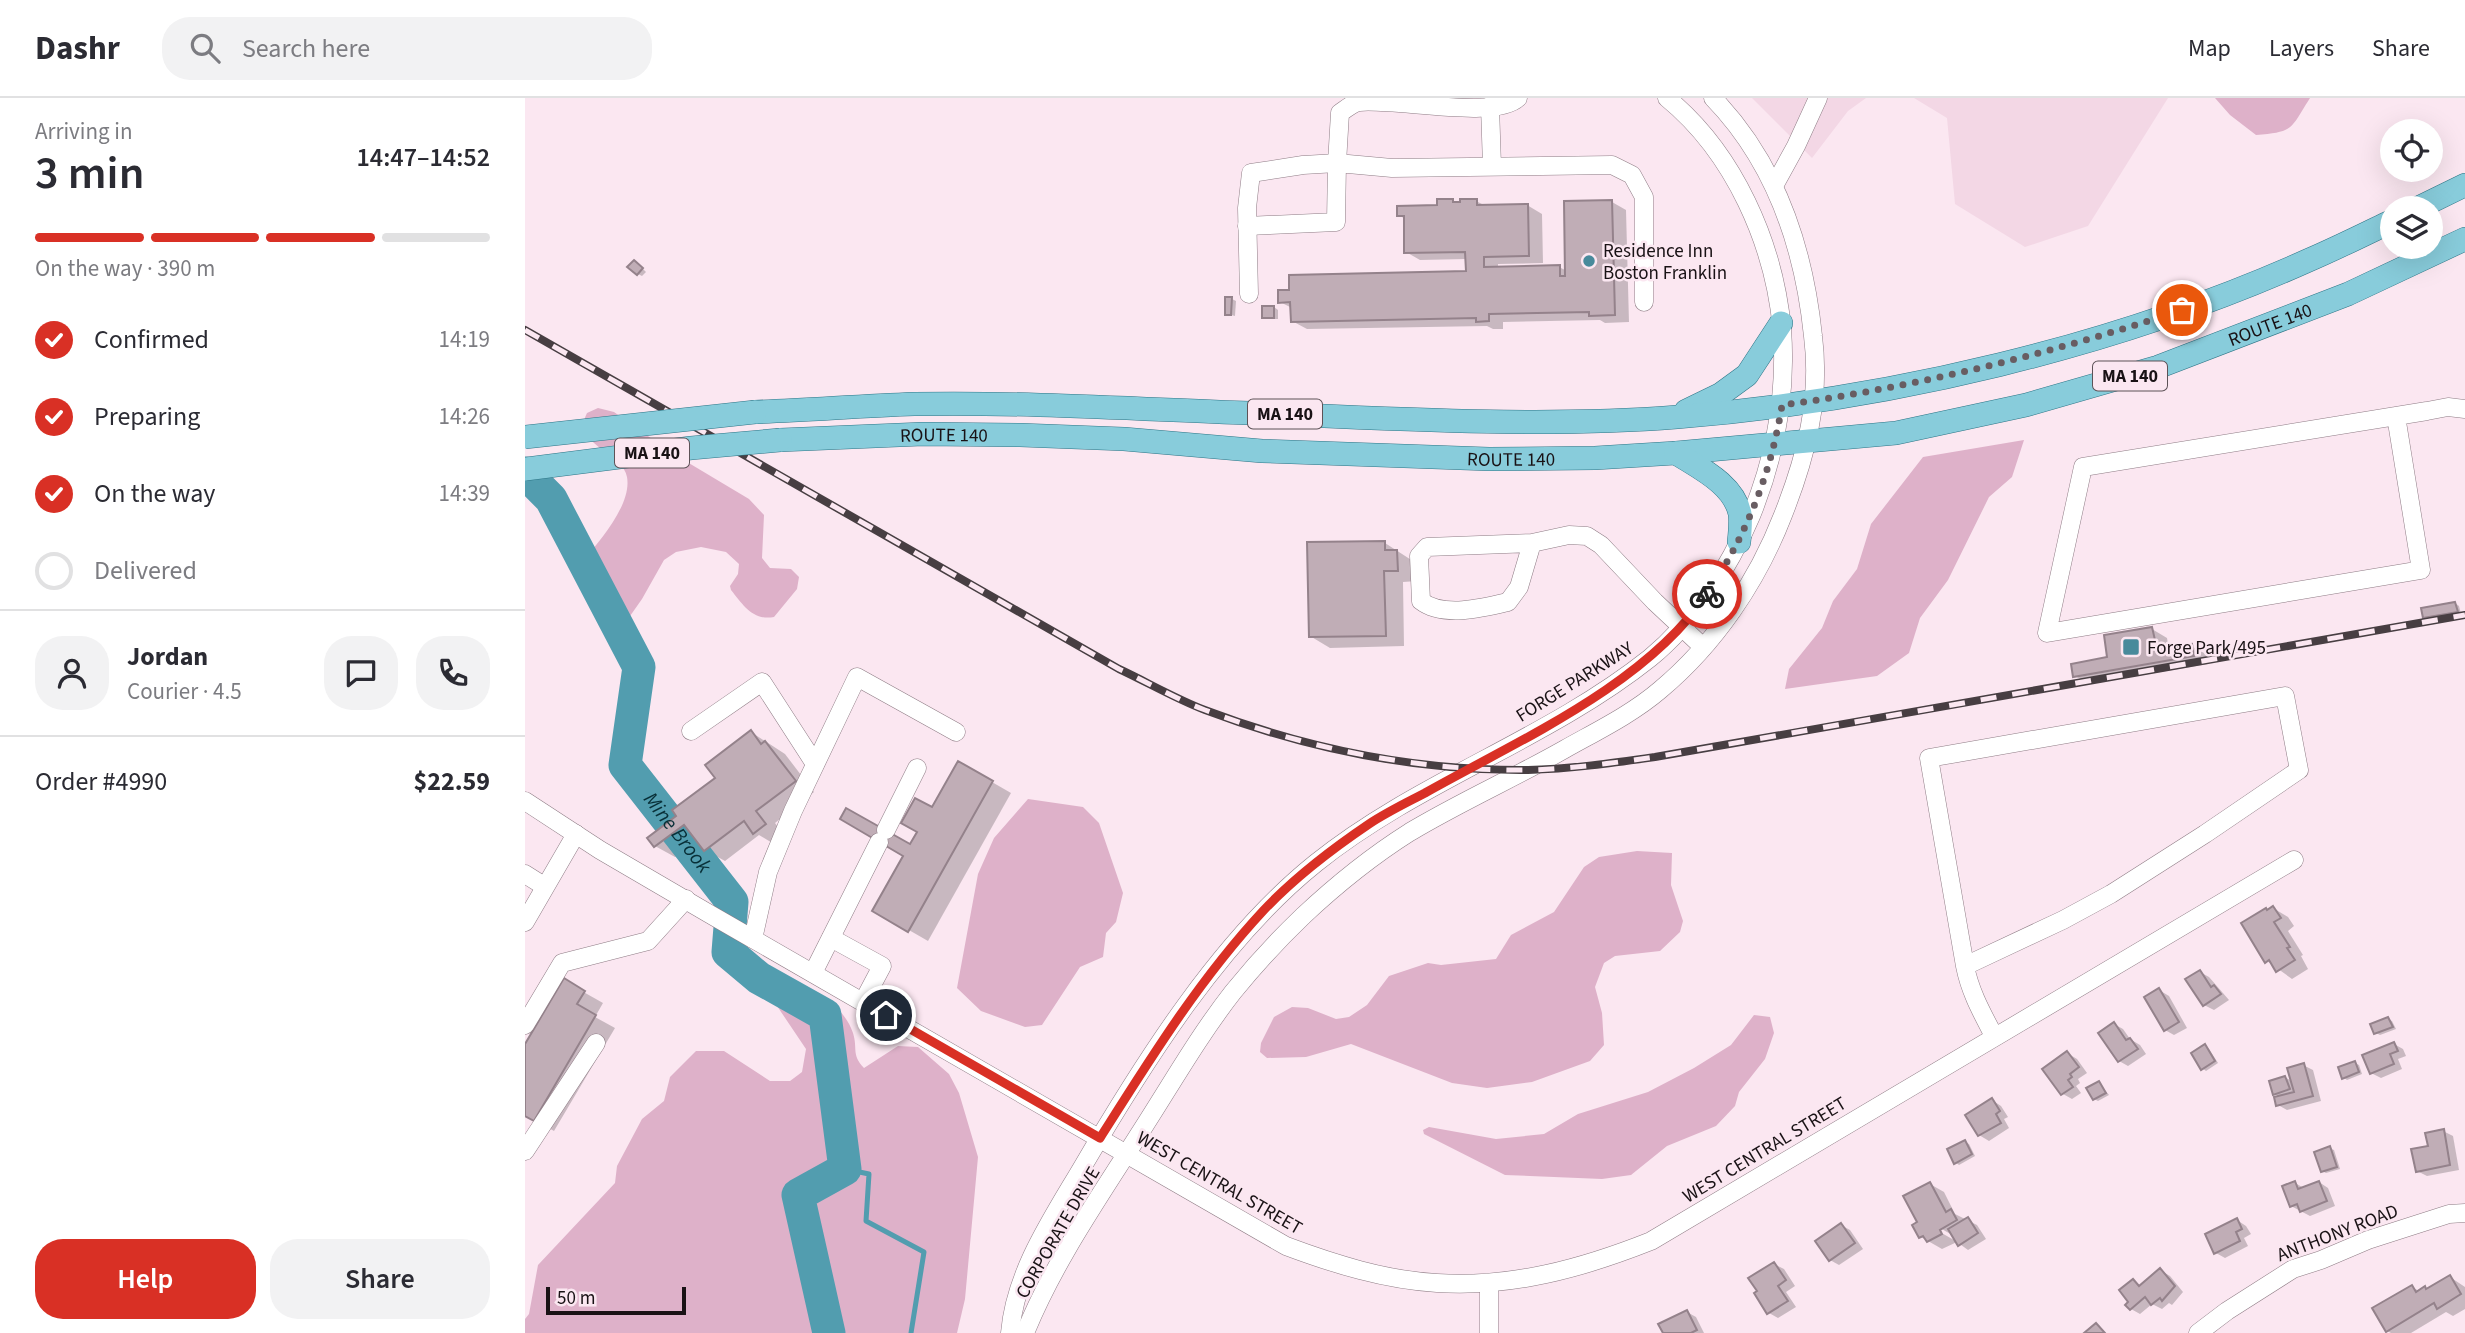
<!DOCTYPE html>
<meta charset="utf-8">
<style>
body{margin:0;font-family:"Source Sans 3",sans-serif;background:#f2f2f3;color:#2b2b33;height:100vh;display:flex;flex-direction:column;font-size:26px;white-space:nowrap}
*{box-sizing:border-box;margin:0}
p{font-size:23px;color:#7c7c81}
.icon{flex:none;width:38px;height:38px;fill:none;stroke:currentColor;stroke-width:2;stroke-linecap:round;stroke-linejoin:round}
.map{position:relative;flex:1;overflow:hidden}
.panel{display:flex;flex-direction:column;background:#fff;width:525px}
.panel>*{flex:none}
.tools{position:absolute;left:1855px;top:21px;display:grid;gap:14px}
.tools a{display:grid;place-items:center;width:63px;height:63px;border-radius:50%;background:#fff;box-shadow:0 7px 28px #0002;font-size:35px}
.scale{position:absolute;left:21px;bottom:18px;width:140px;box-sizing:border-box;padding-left:7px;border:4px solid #191215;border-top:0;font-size:19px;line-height:24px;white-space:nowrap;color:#191215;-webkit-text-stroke:5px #fbe7f1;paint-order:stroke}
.pin{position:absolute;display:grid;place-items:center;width:60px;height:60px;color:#fff;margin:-30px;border:4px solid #fff;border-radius:50%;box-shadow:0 2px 7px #0007}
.courier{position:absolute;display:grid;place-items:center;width:70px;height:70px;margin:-35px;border:5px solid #d93025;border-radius:50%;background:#fff;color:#222;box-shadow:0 2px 9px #0007}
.head em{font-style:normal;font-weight:600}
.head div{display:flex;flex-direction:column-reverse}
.head{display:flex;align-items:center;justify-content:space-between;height:119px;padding:0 35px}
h1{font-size:46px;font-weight:600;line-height:52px}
.bar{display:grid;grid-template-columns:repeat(4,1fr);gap:10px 7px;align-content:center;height:84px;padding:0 35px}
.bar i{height:9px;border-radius:5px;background:#e1e1e2}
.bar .active{background:#d93025}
.bar p{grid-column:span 4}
.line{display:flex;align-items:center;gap:18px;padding:0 35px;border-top:2px solid #e1e1e2}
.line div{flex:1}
.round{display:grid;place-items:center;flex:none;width:74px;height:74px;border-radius:28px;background:#f2f2f3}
ol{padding:0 35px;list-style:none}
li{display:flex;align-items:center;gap:21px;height:77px}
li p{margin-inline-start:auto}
li .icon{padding:7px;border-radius:50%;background:#d93025;color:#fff;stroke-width:4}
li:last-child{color:#7c7c81}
li i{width:38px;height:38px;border:4px solid #e1e1e2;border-radius:50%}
.cta{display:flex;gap:14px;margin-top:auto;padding:14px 35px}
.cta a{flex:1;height:80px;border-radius:28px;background:#d93025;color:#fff;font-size:28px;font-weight:600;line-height:80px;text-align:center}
.cta a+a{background:#f2f2f3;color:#2b2b33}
header{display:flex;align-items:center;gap:42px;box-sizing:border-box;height:98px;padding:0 35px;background:#fff;border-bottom:2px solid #e1e1e2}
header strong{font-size:33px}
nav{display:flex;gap:38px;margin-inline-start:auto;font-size:24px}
.search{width:490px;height:63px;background:#f2f2f3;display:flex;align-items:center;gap:18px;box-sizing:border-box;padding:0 24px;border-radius:28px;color:#7c7c81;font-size:26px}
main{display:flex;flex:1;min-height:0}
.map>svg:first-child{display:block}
.built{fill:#f3d7e5}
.green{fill:#deb1c9}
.shadow{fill:#0003;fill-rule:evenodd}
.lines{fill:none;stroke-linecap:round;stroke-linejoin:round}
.stream{stroke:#529daf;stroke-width:5}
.river{stroke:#529daf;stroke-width:33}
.building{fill:#c0adb6;stroke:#94828b;stroke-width:2}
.minor-casing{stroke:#8e7c85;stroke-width:19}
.major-casing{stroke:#2d7586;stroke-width:24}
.minor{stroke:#fff;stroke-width:18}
.major{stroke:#88ccdb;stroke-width:23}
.rail-casing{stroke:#473e42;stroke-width:8}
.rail{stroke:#fbe7f1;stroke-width:5;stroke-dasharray:16;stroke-linecap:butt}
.major-bridge-casing{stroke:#2d7586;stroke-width:24;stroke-linecap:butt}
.major-bridge{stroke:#88ccdb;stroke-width:23}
.done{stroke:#685d62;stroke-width:7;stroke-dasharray:0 12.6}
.route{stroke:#d93025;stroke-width:9}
.poi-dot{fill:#488a9b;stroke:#fbe7f1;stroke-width:2.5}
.labels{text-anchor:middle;stroke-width:5;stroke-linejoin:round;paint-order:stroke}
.shield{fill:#fbe7f1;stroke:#5d5257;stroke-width:2}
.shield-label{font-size:18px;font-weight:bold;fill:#191215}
.poi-label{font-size:19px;fill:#191215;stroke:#fbe7f1;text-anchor:start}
.street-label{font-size:19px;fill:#191215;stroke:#fbe7f1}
.water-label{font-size:21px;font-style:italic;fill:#082f37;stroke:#fbe7f1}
</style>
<header>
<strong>Dashr</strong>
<div class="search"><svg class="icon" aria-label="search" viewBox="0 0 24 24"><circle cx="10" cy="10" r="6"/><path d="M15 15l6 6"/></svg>Search here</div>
<nav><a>Map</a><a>Layers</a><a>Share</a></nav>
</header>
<main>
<section class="panel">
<div class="head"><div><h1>3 min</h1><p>Arriving in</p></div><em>14:47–14:52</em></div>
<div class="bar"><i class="active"></i><i class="active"></i><i class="active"></i><i></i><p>On the way · 390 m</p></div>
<ol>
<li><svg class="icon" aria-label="check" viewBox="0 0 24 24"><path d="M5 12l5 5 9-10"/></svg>Confirmed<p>14:19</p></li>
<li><svg class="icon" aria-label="check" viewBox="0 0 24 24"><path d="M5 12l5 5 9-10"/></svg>Preparing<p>14:26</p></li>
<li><svg class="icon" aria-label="check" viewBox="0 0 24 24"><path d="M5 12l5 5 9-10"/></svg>On the way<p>14:39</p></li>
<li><i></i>Delivered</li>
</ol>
<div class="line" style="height:126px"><a class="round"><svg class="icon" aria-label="person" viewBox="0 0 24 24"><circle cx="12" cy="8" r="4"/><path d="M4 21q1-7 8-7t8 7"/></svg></a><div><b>Jordan</b><p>Courier · 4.5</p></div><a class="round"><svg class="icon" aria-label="chat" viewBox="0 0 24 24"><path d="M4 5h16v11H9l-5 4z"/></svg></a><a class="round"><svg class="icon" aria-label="phone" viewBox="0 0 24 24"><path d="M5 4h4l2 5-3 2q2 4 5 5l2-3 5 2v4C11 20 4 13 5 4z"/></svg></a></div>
<div class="line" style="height:91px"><div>Order #4990</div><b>$22.59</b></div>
<div class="cta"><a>Help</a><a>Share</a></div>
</section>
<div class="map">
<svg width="1940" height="1235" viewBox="0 0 1940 1235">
<rect width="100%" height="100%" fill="#fbe7f1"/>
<g class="built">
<path d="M1227 0H1341L1323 13 1287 60Z"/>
<path d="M1389 0H1643L1563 128 1500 149 1430 106 1422 20Z"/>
</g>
<g class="green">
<path d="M1690 0H1785C1765 31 1770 34 1731 37L1705 17Z"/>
<path d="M73 310 89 314 147 355 224 401 239 417 237 460 245 470 266 471 274 479 272 491 249 519C228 523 218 507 206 492L205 488 213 476 214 466 201 454 176 449 151 454 139 462 117 501 91 538 70 496 60 461C75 442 107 406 102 379 98 354 46 347 62 315Z"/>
<path d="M1499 342 1487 379 1464 399 1423 482 1395 520 1384 555 1352 578 1260 591 1264 571 1297 530 1308 503 1332 471 1346 426 1398 359Z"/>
<path d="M503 701 558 709 574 725 598 795 591 824 581 835 578 859 555 869 517 927 500 929 456 913 432 890 453 776 469 740Z"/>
<path d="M1112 753 1147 755 1146 787 1158 823 1155 834 1135 853 1090 858 1079 865 1070 889 1077 915 1079 947 1065 963 1007 984 962 990 927 985 826 946 781 959 742 960 735 954 736 945 749 919 767 909 783 910 811 921 824 919 842 907 864 878 903 865 916 867 971 861 986 837 1029 814 1059 769 1074 759Z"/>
<path d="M249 873C278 887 317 902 328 935 333 951 326 956 339 970L373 948 393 949 424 976 434 995 453 1059 440 1201 432 1235H0V1221L4 1216 13 1167 90 1085 92 1068 117 1021 139 1003 145 979 171 953H199L245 983H265L277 974 281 951 248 902Z"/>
<path d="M1229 917 1245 919 1249 935 1240 961 1214 994 1210 1008 1191 1028 1142 1048 1106 1077 1077 1081 980 1077 899 1036 898 1032 904 1029 971 1041 1019 1036 1053 1016 1123 994 1169 970 1206 947Z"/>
</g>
<g class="shadow">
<path d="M927 102 933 106 951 103 961 108 1002 107 1017 116 1018 165 973 166V170L1034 169 1042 173 1087 104 1101 112 1104 224 1080 225 1075 222 978 224V231H968L962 228 782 231 767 223V210L755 204 942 175V161L895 162 881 154 880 121 874 117 914 109Z"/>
<path d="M113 166 121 174 117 178 113 176Z"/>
<path d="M707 201 711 203 710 218 702 216Z"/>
<path d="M749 209 753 212V221H743L739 219Z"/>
<path d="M860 445 891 465 892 483 878 484 879 548 805 550 785 538Z"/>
<path d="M1930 505 1934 508 1936 516 1904 522 1900 519Z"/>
<path d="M1627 531 1642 540 1644 551 1666 548 1681 556 1683 566 1564 586 1550 578 1584 561Z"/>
<path d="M226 634 260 656 289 694 250 725 260 738 249 746 234 737 200 763 180 752 172 742 150 759 130 748 154 718 192 680Z"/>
<path d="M434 665 486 695 403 843 349 812Z"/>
<path d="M1748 810 1763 819 1769 828 1763 833 1778 857 1776 858 1783 871 1767 881 1742 863 1743 813Z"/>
<path d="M1675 874 1684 879 1704 902 1689 912 1679 907Z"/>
<path d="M39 883 78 905 70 919 90 930 29 1033 0 1016V950Z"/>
<path d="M1634 892 1644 898 1662 930 1649 937 1640 932Z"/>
<path d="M1863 921 1867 923 1871 931 1855 937 1851 935Z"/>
<path d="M1589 926 1598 931 1605 941 1615 947 1621 956 1603 968 1594 963Z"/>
<path d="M1869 946 1878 951 1881 958 1873 961 1877 971 1856 980 1846 975Z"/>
<path d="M1680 948 1684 951 1693 965 1681 973 1677 970Z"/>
<path d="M1542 955 1552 961 1562 975 1553 981 1555 985 1551 988 1556 995 1547 1001 1538 996 1520 971Z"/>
<path d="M1830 965 1834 967 1837 976 1822 982 1818 979Z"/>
<path d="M1778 967 1788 972 1796 1003 1762 1012 1753 1007 1755 999 1750 996 1760 979 1768 984Z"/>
<path d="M1574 985 1584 997 1573 1003 1569 1001Z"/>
<path d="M1467 1002 1476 1008 1483 1019 1479 1021 1484 1030 1464 1043 1454 1037 1442 1017Z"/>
<path d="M1918 1033 1928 1038 1934 1072 1902 1078 1892 1073 1905 1049Z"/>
<path d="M1440 1044 1444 1046 1450 1058 1434 1067 1430 1064Z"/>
<path d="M1804 1050 1809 1052 1815 1071 1801 1075 1797 1073Z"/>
<path d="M1794 1084 1803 1090 1810 1108 1785 1118 1766 1108 1770 1085 1779 1090Z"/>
<path d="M1405 1086 1419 1094 1430 1116 1452 1127 1461 1141 1443 1152 1432 1144 1417 1151 1396 1139 1395 1125ZM1408 1126 1429 1138V1142L1406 1129Z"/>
<path d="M1712 1122 1721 1128 1726 1136 1719 1140 1723 1148 1700 1160 1691 1155Z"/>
<path d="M1316 1127 1325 1132 1338 1151 1314 1167 1305 1162Z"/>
<path d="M1249 1166 1259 1171 1270 1188 1261 1194 1271 1209 1253 1220 1244 1215 1231 1196Z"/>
<path d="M1635 1172 1645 1178 1658 1194 1647 1207 1644 1205 1637 1211 1627 1206 1615 1216 1606 1211 1608 1183 1616 1188Z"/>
<path d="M1925 1179 1940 1189V1211L1928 1218 1921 1214 1886 1235H1866L1862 1233 1887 1189 1894 1193 1903 1192Z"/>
<path d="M1162 1214 1171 1219 1179 1235H1140Z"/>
</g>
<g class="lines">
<path class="stream" d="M320 1071 344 1076 341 1123 399 1154 386 1235"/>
<path class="river" id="s1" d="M0 375 26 401 114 569 100 667 207 804 203 854 234 880 300 917 320 1071 273 1097 304 1235"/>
</g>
<g class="building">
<path d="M912 101H928V104H935V101H952V107L1003 106 1004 158 959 159V169L1035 167V178H1040L1039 103 1087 102 1090 217 1064 218V214L964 216V223L951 224V220L766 224 765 204 753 205V192H764V177L941 173 940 154 879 155V118H872V108L912 107Z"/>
<path d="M109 162 118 170 112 177 102 169Z"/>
<path d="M700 199H707L706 217H700Z"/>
<rect x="737" y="208" width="12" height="12"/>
<path d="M860 443V452H872L873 473H859L861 538 784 539 782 444Z"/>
<path d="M1930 504 1933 514 1898 520 1896 510Z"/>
<path d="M1627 529 1632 551 1667 546 1669 558 1548 579 1546 566 1582 559 1579 537Z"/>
<path d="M226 632 236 646 240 643 271 683 231 713 241 726 228 736 219 723 179 753 159 727 129 749 122 740 151 718 147 712 190 680 180 667Z"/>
<path d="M433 663 468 683 383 834 347 813 378 758 315 721 321 710 385 746 392 734 376 725 390 700 407 709Z"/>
<path d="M1748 808 1756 820 1749 824 1765 849 1762 850 1770 862 1751 874 1744 862 1740 865 1716 825 1741 810 1742 812Z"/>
<path d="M1675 872 1686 889 1689 887 1696 896 1678 908 1660 881Z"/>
<path d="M39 880 60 893 52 906 71 917 9 1023 0 1018V946Z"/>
<path d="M1634 890 1654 924 1639 933 1619 899Z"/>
<path d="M1863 919 1868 929 1849 936 1845 926Z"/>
<path d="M1589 924 1601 942 1605 940 1613 951 1593 964 1573 935Z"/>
<path d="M1869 944 1873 953 1865 956 1869 966 1845 976 1837 957Z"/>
<path d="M1680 946 1690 963 1676 972 1666 955Z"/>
<path d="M1542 953 1554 969 1545 976 1547 979 1543 982 1548 989 1536 997 1517 971Z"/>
<path d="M1830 963 1834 974 1817 981 1813 969Z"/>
<path d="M1779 965 1788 998 1751 1008 1749 999 1769 994 1762 970Z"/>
<path d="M1760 978 1765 991 1748 997 1744 983Z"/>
<path d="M1574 983 1581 995 1568 1002 1561 990Z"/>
<path d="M1467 1000 1475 1013 1471 1016 1476 1025 1453 1038 1440 1017Z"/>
<path d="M1919 1031 1925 1067 1891 1074 1886 1051 1903 1048 1900 1035Z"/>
<path d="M1440 1042 1447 1056 1429 1066 1422 1051Z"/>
<path d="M1805 1048 1812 1069 1796 1074 1789 1054Z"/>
<path d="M1770 1083 1773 1091 1794 1083 1802 1103 1775 1114 1772 1106 1765 1109 1757 1088Z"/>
<path d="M1405 1084 1421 1114 1426 1111 1432 1122 1415 1132 1417 1136 1402 1144 1398 1138 1394 1140 1387 1127 1392 1124 1378 1098Z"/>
<path d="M1443 1119 1453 1135 1433 1148 1423 1131Z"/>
<path d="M1712 1120 1717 1131 1711 1134 1715 1143 1689 1156 1680 1136Z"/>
<path d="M1316 1125 1330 1145 1304 1163 1290 1143Z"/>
<path d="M1249 1164 1261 1182 1253 1188 1263 1203 1242 1216 1229 1195 1232 1193 1223 1180Z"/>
<path d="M1635 1170 1650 1188 1637 1203 1635 1200 1626 1207 1620 1199 1605 1212 1600 1207 1603 1204 1594 1192 1608 1181 1614 1188Z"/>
<path d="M1925 1177 1936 1196 1912 1211 1909 1205 1861 1234 1847 1210 1887 1187 1891 1194 1900 1188 1901 1191Z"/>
<path d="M1162 1212 1172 1232 1166 1235H1138L1133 1226Z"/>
<path d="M1571 1225 1580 1235H1559Z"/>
</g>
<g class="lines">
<g class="minor-casing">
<g id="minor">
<path d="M965 8 967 68"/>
<path d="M1249 88 1271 48 1293 0"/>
<path d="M722 128 811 124 812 65 867 70 1087 67 1107 77 1119 99V204"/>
<path d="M724 196 722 110 726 75 778 67 812 65 815 15C821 11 827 5 834 4 869 0 970 22 993 0"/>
<path d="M1871 318 1896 472 1522 535 1558 369 1902 313 1923 309 1940 311"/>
<path d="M1007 445 994 489 983 504C958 510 918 520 896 503L894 458 902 449 1007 445 1044 437 1062 438 1076 447 1130 504 1178 549"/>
<path d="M166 633 237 584 290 666"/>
<path d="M0 703 75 752 188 818 761 1148C809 1166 860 1182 912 1185 986 1190 1058 1170 1126 1143L1769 762"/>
<path d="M361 732 392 670"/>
<path d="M0 776 19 788"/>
<path d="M0 824 51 736"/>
<path d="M306 840 357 868 338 904"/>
<path d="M228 841 243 774 268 713 332 579 431 634"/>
<path d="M1440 868 1538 822 1586 796 1680 736 1774 672 1760 598 1404 660 1440 868C1445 894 1457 915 1469 938"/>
<path d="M288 875 354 744"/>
<path d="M0 927 37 865 123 843 161 801"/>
<path d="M0 1053 71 945"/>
<path d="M964 1185V1235"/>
<path d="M485 1235C490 1174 528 1119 558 1068 619 964 696 841 791 765 893 683 1022 642 1125 560 1169 524 1204 470 1226 418 1251 357 1262 297 1257 231 1249 145 1209 55 1142 0"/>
<path d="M500 1235C528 1166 571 1104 611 1041 643 992 672 940 708 894 729 868 754 841 778 818 811 787 847 758 885 734 935 704 989 680 1040 651 1072 633 1107 616 1135 592 1190 546 1232 484 1258 417 1281 359 1296 301 1288 238 1279 150 1250 64 1188 0"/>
<path d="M1673 1235 1702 1213 1768 1171 1796 1162 1843 1142 1924 1116 1940 1115"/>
</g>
</g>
<g class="major-casing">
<g id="major">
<path d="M1893 110 1940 87"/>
<path d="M1161 313 1196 296 1222 277 1256 225"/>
<path d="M230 314C283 312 336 308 389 306 500 304 613 311 724 315 866 320 1010 330 1152 319 1363 302 1590 249 1784 162 1812 150 1840 136 1867 123"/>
<path id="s2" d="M255 342 398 336 495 337 599 341 737 353 964 361 1070 360 1151 355 1371 335 1501 307 1633 269 1823 196 1940 141"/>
<path d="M1151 355C1174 370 1209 386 1215 416 1216 425 1215 435 1214 444"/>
</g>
</g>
<use href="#minor" class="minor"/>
<use href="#major" class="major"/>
<g class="rail-casing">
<path id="rail" d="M0 232 594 571C622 584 651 601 680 612 783 651 893 673 1003 672 1045 671 1088 665 1130 659L1940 517"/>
</g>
<use href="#rail" class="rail"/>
<g class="major-bridge-casing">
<g id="major-bridge">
<path d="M0 339 230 314"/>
<path d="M0 371 166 350 255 342"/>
</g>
</g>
<use href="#major-bridge" class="major-bridge"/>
</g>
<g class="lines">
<path class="done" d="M1182 496C1221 438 1246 376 1257 307 1393 289 1527 255 1657 212"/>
<path class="route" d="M361 917 575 1040C625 961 674 882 738 813 769 780 807 751 844 726 862 714 881 705 900 695 994 642 1121 587 1182 496"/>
</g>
<g class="poi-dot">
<circle cx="1064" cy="163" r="7"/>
<rect x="1597" y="540" width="18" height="18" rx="3.5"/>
</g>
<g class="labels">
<g class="shield">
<rect x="1568" y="263.5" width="74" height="29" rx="5"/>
<rect x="723" y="301.5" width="74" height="29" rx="5"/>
<rect x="90" y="340.5" width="74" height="29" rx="5"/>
</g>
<g class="shield-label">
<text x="1605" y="284">MA 140</text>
<text x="760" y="322">MA 140</text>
<text x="127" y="361">MA 140</text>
</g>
<g class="poi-label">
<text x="1078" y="159">Residence Inn<tspan x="1078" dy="22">Boston Franklin</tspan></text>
<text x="1622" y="556">Forge Park/495</text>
</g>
<g class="street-label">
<text dy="7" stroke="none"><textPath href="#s2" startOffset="1508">ROUTE 140</textPath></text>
<text dy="7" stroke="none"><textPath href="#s2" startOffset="164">ROUTE 140</textPath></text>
<text dy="7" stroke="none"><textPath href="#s2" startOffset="732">ROUTE 140</textPath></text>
<text transform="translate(1049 583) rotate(-32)" y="7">FORGE PARKWAY</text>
<text transform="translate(1239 1051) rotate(-31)" y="7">WEST CENTRAL STREET</text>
<text transform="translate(695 1084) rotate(30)" y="7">WEST CENTRAL STREET</text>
<text transform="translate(532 1134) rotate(-60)" y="7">CORPORATE DRIVE</text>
<text transform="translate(1812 1134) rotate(-21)" y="7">ANTHONY ROAD</text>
</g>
<g class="water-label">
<text dy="7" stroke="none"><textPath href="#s1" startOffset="411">Mine Brook</textPath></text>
</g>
</g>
</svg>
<div class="tools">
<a><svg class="icon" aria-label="locate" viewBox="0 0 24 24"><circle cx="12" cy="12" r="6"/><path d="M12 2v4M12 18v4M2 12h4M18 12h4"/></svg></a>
<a><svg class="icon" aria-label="layers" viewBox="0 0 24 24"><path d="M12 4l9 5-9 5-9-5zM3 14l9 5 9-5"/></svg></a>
</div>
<div class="scale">50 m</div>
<div class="pin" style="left:1657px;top:212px;background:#ea580c"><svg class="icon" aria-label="bag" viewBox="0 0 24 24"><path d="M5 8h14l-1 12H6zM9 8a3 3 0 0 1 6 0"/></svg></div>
<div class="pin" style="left:361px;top:917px;background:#1f2937"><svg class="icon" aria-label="home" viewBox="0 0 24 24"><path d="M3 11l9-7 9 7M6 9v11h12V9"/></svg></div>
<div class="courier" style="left:1182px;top:496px"><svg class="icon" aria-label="bike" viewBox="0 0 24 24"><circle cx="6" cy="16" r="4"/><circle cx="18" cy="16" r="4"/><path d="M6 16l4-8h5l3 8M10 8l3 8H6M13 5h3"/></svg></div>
</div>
</main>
